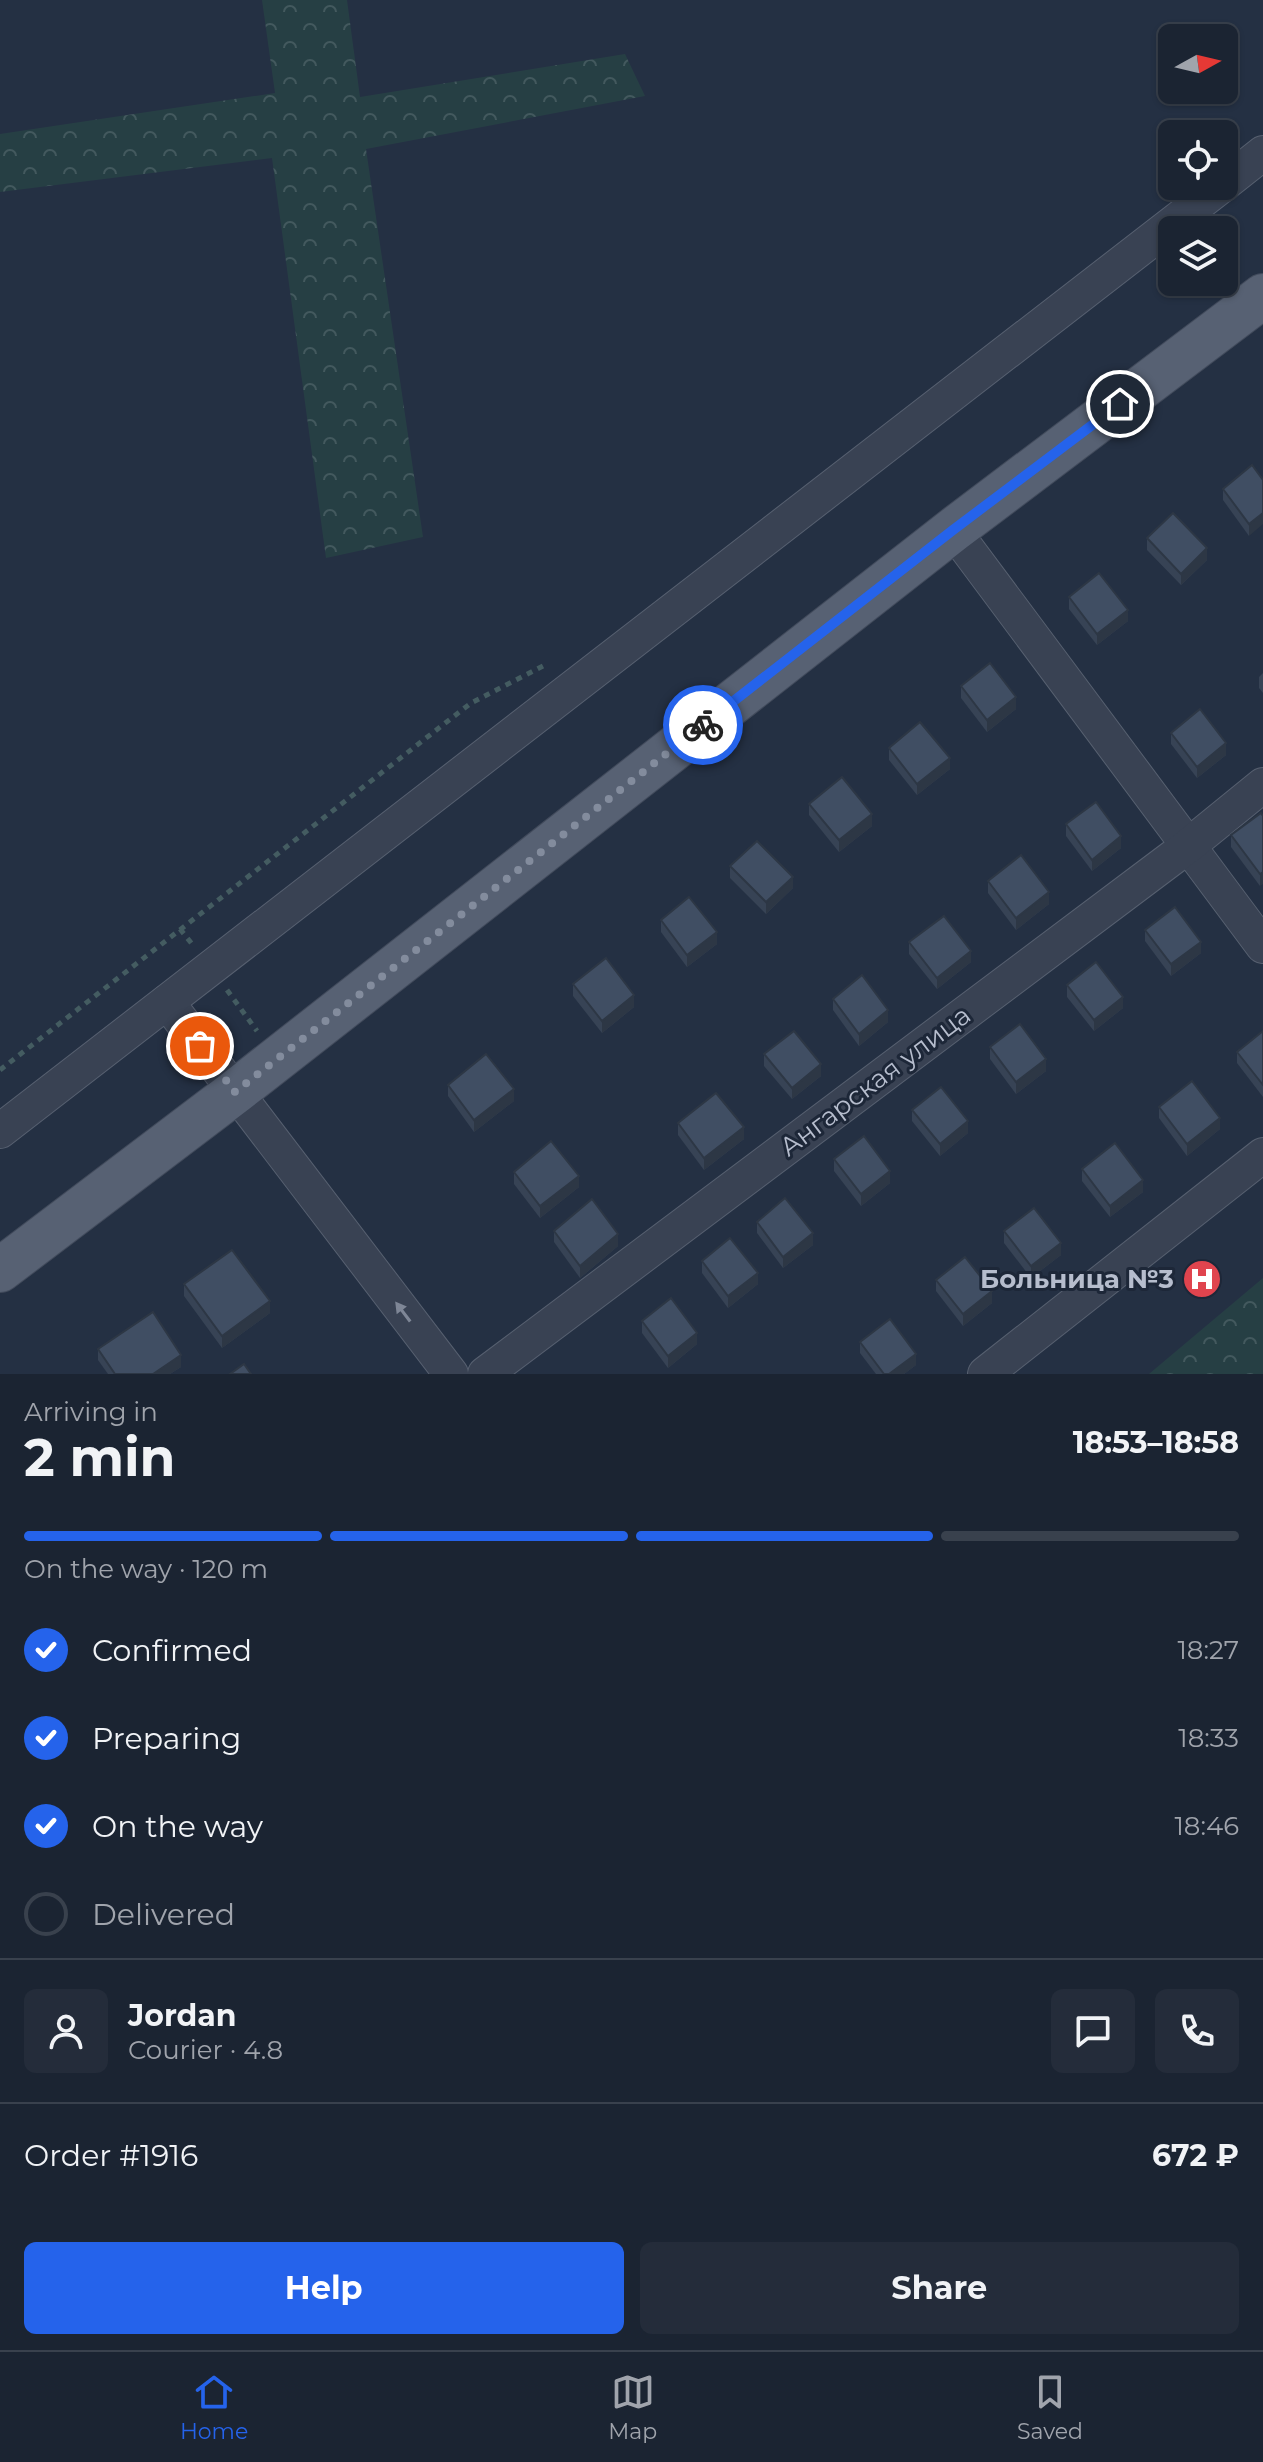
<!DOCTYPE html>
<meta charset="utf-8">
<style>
body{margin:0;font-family:Montserrat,sans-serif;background:#242c3a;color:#f1f3f6;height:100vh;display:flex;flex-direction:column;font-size:30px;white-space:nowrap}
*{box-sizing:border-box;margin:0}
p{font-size:26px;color:#a0a4ac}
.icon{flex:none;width:44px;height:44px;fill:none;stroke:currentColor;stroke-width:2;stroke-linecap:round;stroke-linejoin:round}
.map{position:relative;height:1374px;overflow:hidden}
.side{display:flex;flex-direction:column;background:#1b2432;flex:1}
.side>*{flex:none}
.needle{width:52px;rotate:82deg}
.controls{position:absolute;left:1158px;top:24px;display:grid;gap:16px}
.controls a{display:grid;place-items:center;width:80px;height:80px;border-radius:12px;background:#1b2432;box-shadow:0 2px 6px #0004,0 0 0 2px #39414d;font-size:40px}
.pin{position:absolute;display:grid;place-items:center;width:68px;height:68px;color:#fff;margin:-34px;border:4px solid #fff;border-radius:50%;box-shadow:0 2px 8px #0007}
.courier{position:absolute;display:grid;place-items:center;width:80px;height:80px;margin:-40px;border:6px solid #2563eb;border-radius:50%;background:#fff;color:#222;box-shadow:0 2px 10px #0007}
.overview em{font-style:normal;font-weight:700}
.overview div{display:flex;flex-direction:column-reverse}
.overview{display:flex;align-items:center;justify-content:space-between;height:136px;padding:0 24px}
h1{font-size:52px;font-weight:700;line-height:60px}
.bar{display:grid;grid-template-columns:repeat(4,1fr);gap:12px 8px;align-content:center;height:96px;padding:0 24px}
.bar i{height:10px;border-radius:6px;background:#39414d}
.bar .active{background:#2563eb}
.bar p{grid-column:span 4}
.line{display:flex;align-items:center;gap:20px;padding:0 24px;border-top:2px solid #39414d}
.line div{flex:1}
.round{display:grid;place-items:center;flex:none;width:84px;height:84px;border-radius:12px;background:#242c3a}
ol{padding:0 24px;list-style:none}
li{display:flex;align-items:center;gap:24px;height:88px}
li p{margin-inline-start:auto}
li .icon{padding:8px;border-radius:50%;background:#2563eb;color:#fff;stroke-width:4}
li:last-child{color:#a0a4ac}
li i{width:44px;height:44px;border:4px solid #39414d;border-radius:50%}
.primary-button{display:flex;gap:16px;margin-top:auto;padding:16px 24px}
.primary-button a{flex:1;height:92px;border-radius:12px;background:#2563eb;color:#fff;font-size:32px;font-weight:700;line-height:92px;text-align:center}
.primary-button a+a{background:#242c3a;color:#f1f3f6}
.menu{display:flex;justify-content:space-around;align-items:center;height:112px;border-top:2px solid #39414d;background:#1b2432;font-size:22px;color:#a0a4ac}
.menu a{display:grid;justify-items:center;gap:4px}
.menu .active{color:#2563eb}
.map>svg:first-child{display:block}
.forest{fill:url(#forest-crowns)}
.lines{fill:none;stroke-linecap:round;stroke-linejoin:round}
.minor-casing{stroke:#576070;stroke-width:36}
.major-casing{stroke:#424b5c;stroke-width:46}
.path{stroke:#445c61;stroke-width:5;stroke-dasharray:6 6;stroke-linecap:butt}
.minor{stroke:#394253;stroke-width:34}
.major{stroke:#576173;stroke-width:44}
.wall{fill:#374355}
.shaded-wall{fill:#2d3745}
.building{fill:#404e63;stroke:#2d3745;stroke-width:2}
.oneway{fill:#7e8696}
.done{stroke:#838c9d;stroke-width:8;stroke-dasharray:0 14.4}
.route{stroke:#2563eb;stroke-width:10}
.labels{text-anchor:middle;stroke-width:6;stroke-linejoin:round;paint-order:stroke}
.street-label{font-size:26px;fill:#b6bdcd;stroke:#1d2738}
.poi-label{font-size:26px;font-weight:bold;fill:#b6bdcd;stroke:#1d2738;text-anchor:end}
</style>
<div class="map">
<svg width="1263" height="1374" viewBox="0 0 1263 1374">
<defs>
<pattern id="forest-crowns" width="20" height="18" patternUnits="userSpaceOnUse" patternTransform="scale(2)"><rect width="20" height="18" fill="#263f44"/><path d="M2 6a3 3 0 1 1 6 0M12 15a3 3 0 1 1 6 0" fill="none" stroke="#43595e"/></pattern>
</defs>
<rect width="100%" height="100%" fill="#243043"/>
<g class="forest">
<path d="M262 0H347L360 97 625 54 645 96 366 149 423 537 326 558 272 158 0 192V134L275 93Z"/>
<path d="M1263 1278V1374H1149Z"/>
</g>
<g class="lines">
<g class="minor-casing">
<g id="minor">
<path d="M1224 184 1263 153"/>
<path d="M953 530 1263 946"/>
<path d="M167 1002 451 1374"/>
<path d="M0 1131 1221 186"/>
<path d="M485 1374 1188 846 1263 785"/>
<path d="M985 1374 1263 1155"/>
</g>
</g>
<g class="major-casing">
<path id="major" d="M0 1270 235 1092 953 530 1263 296"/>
</g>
<g class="path">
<path d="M180 929 192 944"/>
<path d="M227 990 257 1031"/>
<path d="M0 1070 471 703 547 664"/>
</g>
<use href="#minor" class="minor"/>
<use href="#major" class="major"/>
</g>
<g class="wall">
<path d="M1252 465 1249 536 1223 500V489Z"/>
<path d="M1147 538 1207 560 1181 585 1147 550Z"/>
<path d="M1069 597 1128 621 1097 645 1069 609Z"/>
<path d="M1263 673V693L1259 688V677Z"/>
<path d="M961 686 1016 709 987 732 961 698Z"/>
<path d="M1171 733 1226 755 1197 778 1171 744Z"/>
<path d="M889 748 950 769 917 795 889 760Z"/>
<path d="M809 804 872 826 839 852 809 815Z"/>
<path d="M1263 816 1260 886 1231 847V835Z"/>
<path d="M1066 824 1121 848 1092 871 1066 836Z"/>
<path d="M730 866 793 888 766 914 730 878Z"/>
<path d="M988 881 1049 904 1016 930 988 893Z"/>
<path d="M661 920 717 944 687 967 661 932Z"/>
<path d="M1145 930 1201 953 1171 976 1145 941Z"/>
<path d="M909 942 971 962 937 989 909 954Z"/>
<path d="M573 984 634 1007 602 1033 573 996Z"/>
<path d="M1067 985 1123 1008 1094 1031 1067 997Z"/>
<path d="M833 999 888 1022 859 1046 833 1010Z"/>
<path d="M1263 1031V1097L1237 1063V1052Z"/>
<path d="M990 1047 1046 1071 1016 1094 990 1059Z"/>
<path d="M764 1054 821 1076 792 1099 764 1066Z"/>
<path d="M448 1085 514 1101 474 1132 448 1096Z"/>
<path d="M1159 1107 1220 1129 1187 1156 1159 1118Z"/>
<path d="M912 1110 968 1133 940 1156 912 1121Z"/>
<path d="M678 1123 744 1139 704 1170 678 1135Z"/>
<path d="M834 1159 890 1183 861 1206 834 1171Z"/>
<path d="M1082 1169 1143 1192 1110 1217 1082 1181Z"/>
<path d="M514 1172 579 1187 540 1218 514 1184Z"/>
<path d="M757 1222 813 1245 783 1268 757 1233Z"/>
<path d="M554 1231 618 1246 580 1278 554 1242Z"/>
<path d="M1004 1231 1061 1255 1031 1278 1004 1243Z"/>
<path d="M702 1261 758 1284 728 1308 702 1273Z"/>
<path d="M936 1280 992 1303 963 1326 936 1291Z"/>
<path d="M184 1284 270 1313 222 1348 184 1296Z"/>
<path d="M642 1321 697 1344 668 1368 642 1333Z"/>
<path d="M860 1342 916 1365 904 1374H876L860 1353Z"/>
<path d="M98 1349 181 1367 170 1374H108L98 1360Z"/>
</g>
<g class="shaded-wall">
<path d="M1263 513V524L1249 536V524Z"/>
<path d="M1207 548V560L1181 585V574Z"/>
<path d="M1128 610V621L1097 645V634Z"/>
<path d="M1016 697V709L987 732V720Z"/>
<path d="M1226 743V755L1197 778V767Z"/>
<path d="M950 758V769L917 795V784Z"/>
<path d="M872 814V826L839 852V840Z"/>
<path d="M1121 836V848L1092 871V860Z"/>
<path d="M1263 872V884L1260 886V874Z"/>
<path d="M793 877V888L766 914V902Z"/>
<path d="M1049 892V904L1016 930V918Z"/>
<path d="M717 932V944L687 967V955Z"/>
<path d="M1201 942V953L1171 976V964Z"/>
<path d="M971 951V962L937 989V978Z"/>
<path d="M634 995V1007L602 1033V1021Z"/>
<path d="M1123 997V1008L1094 1031V1020Z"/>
<path d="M888 1010V1022L859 1046V1034Z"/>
<path d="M1046 1059V1071L1016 1094V1082Z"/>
<path d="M821 1064V1076L792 1099V1088Z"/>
<path d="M514 1089V1101L474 1132V1120Z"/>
<path d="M1220 1118V1129L1187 1156V1144Z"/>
<path d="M968 1121V1133L940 1156V1144Z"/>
<path d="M744 1127V1139L704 1170V1158Z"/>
<path d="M890 1171V1183L861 1206V1194Z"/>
<path d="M579 1176V1187L540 1218V1206Z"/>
<path d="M1143 1180V1192L1110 1217V1206Z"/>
<path d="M813 1233V1245L783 1268V1257Z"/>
<path d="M618 1234V1246L580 1278V1266Z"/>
<path d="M1061 1243V1255L1031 1278V1266Z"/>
<path d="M758 1273V1284L728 1308V1296Z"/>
<path d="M992 1291V1303L963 1326V1314Z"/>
<path d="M270 1301V1313L222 1348V1336Z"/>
<path d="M697 1333V1344L668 1368V1356Z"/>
<path d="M916 1354V1365L904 1374H889Z"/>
<path d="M181 1355V1367L170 1374H153Z"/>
</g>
<g class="building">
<path d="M1252 465 1263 480V513L1249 524 1223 489Z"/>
<path d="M1173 513 1207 548 1181 574 1147 538Z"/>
<path d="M1099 573 1128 610 1097 634 1069 597Z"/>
<path d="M990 663 1016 697 987 720 961 686Z"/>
<path d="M1200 709 1226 743 1197 767 1171 733Z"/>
<path d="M920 722 950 758 917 784 889 748Z"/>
<path d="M842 777 872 814 839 840 809 804Z"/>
<path d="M1096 802 1121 836 1092 860 1066 824Z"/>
<path d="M1261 813 1263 816V872L1260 874 1231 835Z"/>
<path d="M757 841 793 877 766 902 730 866Z"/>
<path d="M1021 855 1049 892 1016 918 988 881Z"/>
<path d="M689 897 717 932 687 955 661 920Z"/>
<path d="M1175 907 1201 942 1171 964 1145 930Z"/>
<path d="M944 916 971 951 937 978 909 942Z"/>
<path d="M606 958 634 995 602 1021 573 984Z"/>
<path d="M1096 962 1123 997 1094 1020 1067 985Z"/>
<path d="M862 975 888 1010 859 1034 833 999Z"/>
<path d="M1020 1024 1046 1059 1016 1082 990 1047Z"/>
<path d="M794 1031 821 1064 792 1088 764 1054Z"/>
<path d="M1263 1031V1085L1237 1052Z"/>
<path d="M486 1054 514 1089 474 1120 448 1085Z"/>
<path d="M1192 1081 1220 1118 1187 1144 1159 1107Z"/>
<path d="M941 1087 968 1121 940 1144 912 1110Z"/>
<path d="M716 1093 744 1127 704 1158 678 1123Z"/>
<path d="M864 1136 890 1171 861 1194 834 1159Z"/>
<path d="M551 1141 579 1176 540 1206 514 1172Z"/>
<path d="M1115 1143 1143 1180 1110 1206 1082 1169Z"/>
<path d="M785 1198 813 1233 783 1257 757 1222Z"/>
<path d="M592 1199 618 1234 580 1266 554 1231Z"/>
<path d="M1034 1208 1061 1243 1031 1266 1004 1231Z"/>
<path d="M730 1238 758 1273 728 1296 702 1261Z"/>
<path d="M232 1250 270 1301 222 1336 184 1284Z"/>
<path d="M965 1257 992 1291 963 1314 936 1280Z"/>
<path d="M671 1298 697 1333 668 1356 642 1321Z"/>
<path d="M153 1312 181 1355 153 1374H115L98 1349Z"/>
<path d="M890 1319 916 1354 889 1374H884L860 1342Z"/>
<path d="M244 1364 251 1374H230Z"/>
</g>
<defs><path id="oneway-solid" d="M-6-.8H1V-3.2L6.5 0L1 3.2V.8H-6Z" transform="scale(2)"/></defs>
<use class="oneway" href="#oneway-solid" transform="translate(403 1312) rotate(-127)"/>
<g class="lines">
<path class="done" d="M200 1046 235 1092 703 725"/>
<path class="route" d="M703 725 953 530 1120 404"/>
</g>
<defs>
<g id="hospital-disc" transform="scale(2)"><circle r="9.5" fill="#e0444e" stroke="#1d2738"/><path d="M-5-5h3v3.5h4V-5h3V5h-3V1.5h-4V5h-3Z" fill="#fff"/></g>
</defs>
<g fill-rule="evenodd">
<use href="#hospital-disc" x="1202" y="1279"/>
</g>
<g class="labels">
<g class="street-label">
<text transform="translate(875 1081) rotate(-37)" y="9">Ангарская улица</text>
</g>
<g class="poi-label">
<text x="1174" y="1288">Больница №3</text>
</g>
</g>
</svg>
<div class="controls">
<a><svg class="needle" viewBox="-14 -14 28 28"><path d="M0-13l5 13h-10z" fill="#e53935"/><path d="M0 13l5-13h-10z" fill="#a0a4ac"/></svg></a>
<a><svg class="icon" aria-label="locate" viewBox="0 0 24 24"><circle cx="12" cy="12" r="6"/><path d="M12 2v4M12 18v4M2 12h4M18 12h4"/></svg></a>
<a><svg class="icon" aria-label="layers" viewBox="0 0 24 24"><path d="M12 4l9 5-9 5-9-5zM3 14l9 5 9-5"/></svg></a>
</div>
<div class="pin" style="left:200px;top:1046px;background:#ea580c"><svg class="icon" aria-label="bag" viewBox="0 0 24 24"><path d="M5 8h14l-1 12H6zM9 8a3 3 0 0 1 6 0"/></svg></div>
<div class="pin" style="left:1120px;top:404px;background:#1f2937"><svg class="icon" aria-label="home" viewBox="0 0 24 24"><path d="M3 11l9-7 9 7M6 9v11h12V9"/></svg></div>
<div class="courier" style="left:703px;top:725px"><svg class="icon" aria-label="bike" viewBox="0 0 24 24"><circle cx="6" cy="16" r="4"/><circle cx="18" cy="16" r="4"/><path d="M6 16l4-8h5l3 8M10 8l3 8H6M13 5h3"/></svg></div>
</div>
<section class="side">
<div class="overview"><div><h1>2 min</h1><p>Arriving in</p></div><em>18:53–18:58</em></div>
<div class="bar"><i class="active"></i><i class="active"></i><i class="active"></i><i></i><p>On the way · 120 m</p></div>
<ol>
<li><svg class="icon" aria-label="check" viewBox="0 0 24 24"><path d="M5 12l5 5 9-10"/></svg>Confirmed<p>18:27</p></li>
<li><svg class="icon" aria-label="check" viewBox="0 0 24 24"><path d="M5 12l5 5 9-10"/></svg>Preparing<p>18:33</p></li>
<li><svg class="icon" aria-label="check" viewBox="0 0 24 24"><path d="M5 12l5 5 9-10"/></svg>On the way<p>18:46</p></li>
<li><i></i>Delivered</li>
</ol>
<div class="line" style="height:144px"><a class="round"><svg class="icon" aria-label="person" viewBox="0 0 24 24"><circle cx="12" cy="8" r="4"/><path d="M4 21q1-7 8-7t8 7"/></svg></a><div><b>Jordan</b><p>Courier · 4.8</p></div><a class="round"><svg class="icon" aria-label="chat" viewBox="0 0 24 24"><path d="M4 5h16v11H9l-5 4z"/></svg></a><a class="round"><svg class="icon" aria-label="phone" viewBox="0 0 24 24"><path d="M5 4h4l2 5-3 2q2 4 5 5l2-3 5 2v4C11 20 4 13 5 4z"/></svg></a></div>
<div class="line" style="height:104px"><div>Order #1916</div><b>672 ₽</b></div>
<div class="primary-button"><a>Help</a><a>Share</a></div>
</section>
<nav class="menu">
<a class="active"><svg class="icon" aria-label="home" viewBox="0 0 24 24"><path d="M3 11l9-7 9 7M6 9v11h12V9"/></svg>Home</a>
<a><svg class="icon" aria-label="map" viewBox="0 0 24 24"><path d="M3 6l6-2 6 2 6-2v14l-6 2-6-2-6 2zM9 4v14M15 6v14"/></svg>Map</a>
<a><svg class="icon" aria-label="saved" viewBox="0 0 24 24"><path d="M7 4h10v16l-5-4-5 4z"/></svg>Saved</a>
</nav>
